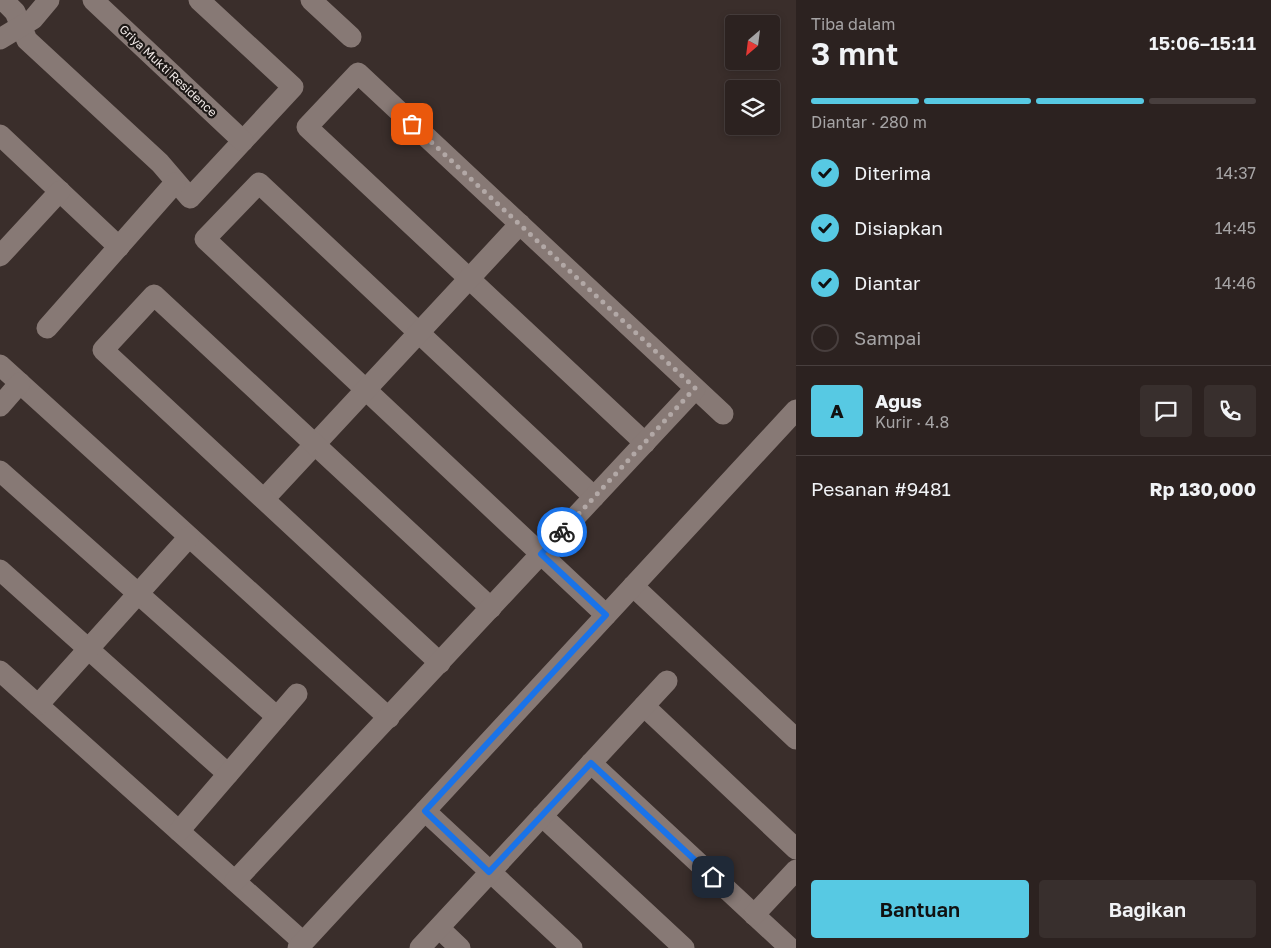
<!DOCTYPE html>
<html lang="id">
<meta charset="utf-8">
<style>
body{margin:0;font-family:"Golos Text",sans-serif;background:#382f2d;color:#f1f3f6;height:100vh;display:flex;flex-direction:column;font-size:19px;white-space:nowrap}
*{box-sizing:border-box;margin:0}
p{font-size:16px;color:#a6a4a5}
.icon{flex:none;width:28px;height:28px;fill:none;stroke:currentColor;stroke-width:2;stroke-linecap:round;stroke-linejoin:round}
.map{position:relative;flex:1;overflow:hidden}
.sheet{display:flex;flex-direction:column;background:#2c2220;width:475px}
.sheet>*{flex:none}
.needle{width:32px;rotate:208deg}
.tools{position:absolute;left:725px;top:15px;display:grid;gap:10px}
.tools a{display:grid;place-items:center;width:55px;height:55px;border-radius:5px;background:#2c2220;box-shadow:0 2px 8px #0003,0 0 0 1px #483f3e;font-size:25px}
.pin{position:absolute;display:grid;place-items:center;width:42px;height:42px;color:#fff;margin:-21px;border-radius:10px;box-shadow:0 2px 8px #0006}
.courier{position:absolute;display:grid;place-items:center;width:50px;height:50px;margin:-25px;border:4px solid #1a73e8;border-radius:50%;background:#fff;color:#222;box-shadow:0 1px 6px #0007}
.head em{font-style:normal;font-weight:600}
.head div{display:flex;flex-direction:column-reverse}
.head{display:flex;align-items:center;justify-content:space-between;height:85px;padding:0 15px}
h1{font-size:32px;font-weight:600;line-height:38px}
.bar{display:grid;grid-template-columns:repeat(4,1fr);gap:8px 5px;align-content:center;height:60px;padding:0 15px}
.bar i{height:6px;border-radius:4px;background:#483f3e}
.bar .on{background:#57c9e3}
.bar p{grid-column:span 4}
.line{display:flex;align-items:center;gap:12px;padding:0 15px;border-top:1px solid #483f3e}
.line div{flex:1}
.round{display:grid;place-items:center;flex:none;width:52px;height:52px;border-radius:5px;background:#382f2d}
ol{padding:0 15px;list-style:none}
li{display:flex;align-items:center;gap:15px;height:55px}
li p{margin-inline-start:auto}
li .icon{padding:5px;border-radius:50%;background:#57c9e3;color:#111;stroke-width:4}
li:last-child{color:#a6a4a5}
li i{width:28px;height:28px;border:2px solid #483f3e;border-radius:50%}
.cta{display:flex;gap:10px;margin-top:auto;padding:10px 15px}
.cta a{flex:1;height:58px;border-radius:5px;background:#57c9e3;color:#111;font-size:20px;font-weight:600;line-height:58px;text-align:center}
.cta a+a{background:#382f2d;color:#f1f3f6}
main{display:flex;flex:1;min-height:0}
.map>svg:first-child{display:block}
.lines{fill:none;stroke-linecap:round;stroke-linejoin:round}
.minor{stroke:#877975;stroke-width:21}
.done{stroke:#b2a8a6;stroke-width:5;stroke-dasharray:0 9}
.route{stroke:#1a73e8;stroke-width:6}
.labels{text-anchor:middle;stroke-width:4.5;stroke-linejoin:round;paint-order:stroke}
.street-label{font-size:12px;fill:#f2eae8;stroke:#1d1816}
</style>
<main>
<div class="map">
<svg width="796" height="948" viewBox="0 0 796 948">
<rect width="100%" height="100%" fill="#3a2e2b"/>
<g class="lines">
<g class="minor">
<path d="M3 0 15 12 27 40 160 163 190 198 293 87 199 0"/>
<path d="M93 0 243 141"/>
<path d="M311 0 351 37"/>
<path d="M0 39 33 19 49 0"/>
<path d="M0 135 119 247"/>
<path d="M0 256 60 191"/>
<path d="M47 328 175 183"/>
<path d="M0 365 389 718"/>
<path d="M0 406 20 383"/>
<path d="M645 443 307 127 358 73 723 414"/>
<path d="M0 471 277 717"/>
<path d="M594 497 259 183 205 239 606 615"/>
<path d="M264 499 520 224"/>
<path d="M0 570 228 774"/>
<path d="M633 586 796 739"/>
<path d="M440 663 103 350 154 295 491 608"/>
<path d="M0 671 303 942"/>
<path d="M38 705 189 537"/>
<path d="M644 706 796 849"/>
<path d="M591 763 790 948"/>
<path d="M425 811 572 948"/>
<path d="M542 816 684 948"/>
<path d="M179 831 297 694"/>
<path d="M235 881 695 389"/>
<path d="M754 915 796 870"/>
<path d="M439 928 460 948"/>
<path d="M298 948 796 410"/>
<path d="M420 948 667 681"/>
</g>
</g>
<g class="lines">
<path class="done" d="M412 124 695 388 562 532"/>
<path class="route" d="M562 532 541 554 606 615 425 811 489 872 591 763 713 877"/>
</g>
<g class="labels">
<g class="street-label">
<text transform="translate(168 71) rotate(43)" y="4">Griya Mukti Residence</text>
</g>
</g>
</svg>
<div class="tools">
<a><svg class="needle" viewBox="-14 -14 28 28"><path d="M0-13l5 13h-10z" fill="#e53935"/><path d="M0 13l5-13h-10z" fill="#a6a4a5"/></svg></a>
<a><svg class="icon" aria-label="layers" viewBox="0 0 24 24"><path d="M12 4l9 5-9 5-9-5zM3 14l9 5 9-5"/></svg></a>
</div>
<div class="pin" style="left:412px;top:124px;background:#ea580c"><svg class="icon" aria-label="bag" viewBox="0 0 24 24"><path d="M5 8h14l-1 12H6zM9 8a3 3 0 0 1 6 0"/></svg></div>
<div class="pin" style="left:713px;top:877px;background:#1f2937"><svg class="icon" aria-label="home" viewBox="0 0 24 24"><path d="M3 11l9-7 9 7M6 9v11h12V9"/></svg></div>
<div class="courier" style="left:562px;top:532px"><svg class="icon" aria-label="bike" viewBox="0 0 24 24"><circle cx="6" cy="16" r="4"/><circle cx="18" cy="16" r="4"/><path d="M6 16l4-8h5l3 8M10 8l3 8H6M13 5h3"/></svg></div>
</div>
<section class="sheet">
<div class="head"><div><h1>3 mnt</h1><p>Tiba dalam</p></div><em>15:06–15:11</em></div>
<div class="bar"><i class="on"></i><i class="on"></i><i class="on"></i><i></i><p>Diantar · 280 m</p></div>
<ol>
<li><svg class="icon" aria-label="check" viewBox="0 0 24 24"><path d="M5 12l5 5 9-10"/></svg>Diterima<p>14:37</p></li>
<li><svg class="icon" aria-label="check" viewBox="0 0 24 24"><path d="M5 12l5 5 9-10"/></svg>Disiapkan<p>14:45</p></li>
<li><svg class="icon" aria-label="check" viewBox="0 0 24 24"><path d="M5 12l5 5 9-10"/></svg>Diantar<p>14:46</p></li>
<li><i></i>Sampai</li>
</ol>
<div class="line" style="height:90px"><b class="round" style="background:#57c9e3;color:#111">A</b><div><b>Agus</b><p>Kurir · 4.8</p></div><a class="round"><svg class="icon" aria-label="chat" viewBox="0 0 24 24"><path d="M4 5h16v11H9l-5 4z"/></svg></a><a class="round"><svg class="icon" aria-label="phone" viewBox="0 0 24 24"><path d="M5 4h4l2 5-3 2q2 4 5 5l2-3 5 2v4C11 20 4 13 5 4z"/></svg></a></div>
<div class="line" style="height:65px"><div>Pesanan #9481</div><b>Rp 130,000</b></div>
<div class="cta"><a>Bantuan</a><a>Bagikan</a></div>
</section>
</main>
